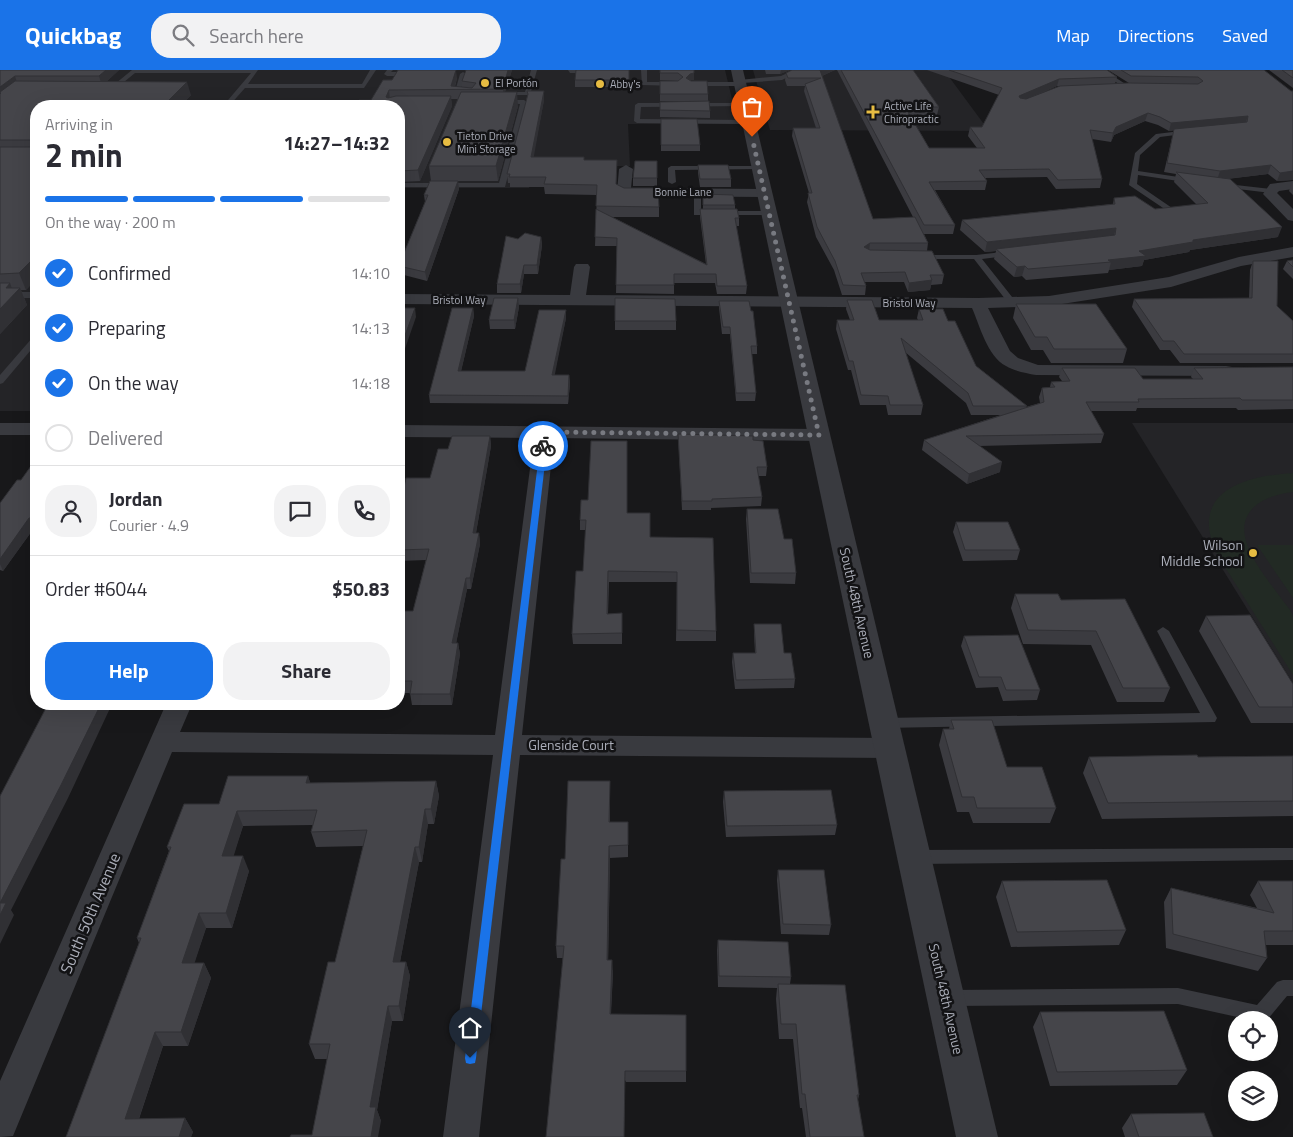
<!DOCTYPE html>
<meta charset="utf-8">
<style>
body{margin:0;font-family:"Titillium Web",sans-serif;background:#f2f2f3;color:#2b2b33;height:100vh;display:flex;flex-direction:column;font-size:19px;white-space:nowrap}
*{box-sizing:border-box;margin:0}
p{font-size:16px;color:#7c7c81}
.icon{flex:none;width:28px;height:28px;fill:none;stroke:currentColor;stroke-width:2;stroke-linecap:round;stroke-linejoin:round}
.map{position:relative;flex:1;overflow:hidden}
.details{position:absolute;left:30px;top:30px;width:375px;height:610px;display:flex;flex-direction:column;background:#fff;border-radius:20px;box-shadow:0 5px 20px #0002}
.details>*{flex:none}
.controls{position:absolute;left:1228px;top:941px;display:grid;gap:10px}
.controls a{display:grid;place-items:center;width:50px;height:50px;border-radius:50%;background:#fff;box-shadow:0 5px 20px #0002;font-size:25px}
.pin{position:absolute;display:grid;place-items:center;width:42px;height:42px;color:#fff;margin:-51px -21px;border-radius:50% 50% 50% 0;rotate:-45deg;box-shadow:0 0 5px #0007}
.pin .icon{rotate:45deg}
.courier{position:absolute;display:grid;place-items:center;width:50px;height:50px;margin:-25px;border:4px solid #1a73e8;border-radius:50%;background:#fff;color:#222;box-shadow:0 1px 6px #0007}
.headline em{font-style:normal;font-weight:700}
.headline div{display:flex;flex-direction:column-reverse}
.headline{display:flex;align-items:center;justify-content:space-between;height:85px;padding:0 15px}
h1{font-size:32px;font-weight:700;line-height:38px}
.bar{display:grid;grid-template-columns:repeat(4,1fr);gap:8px 5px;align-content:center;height:60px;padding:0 15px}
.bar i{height:6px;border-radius:4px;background:#e1e1e2}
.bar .selected{background:#1a73e8}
.bar p{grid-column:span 4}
.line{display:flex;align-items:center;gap:12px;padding:0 15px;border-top:1px solid #e1e1e2}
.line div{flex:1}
.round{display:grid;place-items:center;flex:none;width:52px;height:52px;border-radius:20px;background:#f2f2f3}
ol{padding:0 15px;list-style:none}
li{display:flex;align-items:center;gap:15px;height:55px}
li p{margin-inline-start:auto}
li .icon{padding:5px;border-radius:50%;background:#1a73e8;color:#fff;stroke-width:4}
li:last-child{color:#7c7c81}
li i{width:28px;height:28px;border:2px solid #e1e1e2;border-radius:50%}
.cta{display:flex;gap:10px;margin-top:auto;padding:10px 15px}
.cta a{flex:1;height:58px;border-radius:20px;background:#1a73e8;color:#fff;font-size:20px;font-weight:700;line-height:58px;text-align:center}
.cta a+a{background:#f2f2f3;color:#2b2b33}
header{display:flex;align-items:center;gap:30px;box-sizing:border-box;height:70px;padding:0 25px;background:#1a73e8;color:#fff}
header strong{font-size:24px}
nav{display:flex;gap:28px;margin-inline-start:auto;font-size:18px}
.search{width:350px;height:45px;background:#f2f2f3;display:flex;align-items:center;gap:12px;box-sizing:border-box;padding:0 18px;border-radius:20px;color:#7c7c81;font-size:19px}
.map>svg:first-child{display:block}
.built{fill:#242427}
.green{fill:#222a24}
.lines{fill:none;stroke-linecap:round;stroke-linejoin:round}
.service{fill:#393a3f;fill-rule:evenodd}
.minor{fill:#393a3f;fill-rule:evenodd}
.tertiary{fill:#393a3f;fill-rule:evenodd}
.wall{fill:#3b3b40;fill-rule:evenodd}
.shaded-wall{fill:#303034}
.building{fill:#45454a;stroke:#303034}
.route{fill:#1a73e8}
.done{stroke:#787a81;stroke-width:5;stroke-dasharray:0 9}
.poi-dot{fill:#e7bc42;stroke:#131315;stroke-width:2}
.labels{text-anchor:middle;stroke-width:5;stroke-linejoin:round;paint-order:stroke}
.far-poi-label{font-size:11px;fill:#abaeb9;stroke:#131315;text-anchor:start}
.far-street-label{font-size:11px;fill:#abaeb9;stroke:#131315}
.poi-label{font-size:14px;fill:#abaeb9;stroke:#131315;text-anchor:end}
.street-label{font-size:14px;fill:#abaeb9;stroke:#131315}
.near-street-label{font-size:16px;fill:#abaeb9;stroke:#131315}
</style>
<header>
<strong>Quickbag</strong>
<div class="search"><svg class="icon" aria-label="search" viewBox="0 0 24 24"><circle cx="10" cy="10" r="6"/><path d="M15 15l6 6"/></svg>Search here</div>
<nav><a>Map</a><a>Directions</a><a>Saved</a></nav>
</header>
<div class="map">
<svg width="1293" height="1067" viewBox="0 0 1293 1067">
<rect width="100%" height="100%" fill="#18181a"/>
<g class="built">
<path d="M0 0H725L738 54H628L630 96H534L529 118H399V36H36V341H0Z"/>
<path d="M753 0H944L989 61 770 60Z"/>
<path d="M1132 353H1293V613Z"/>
</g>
<g class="green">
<path d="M1293 403V422C1277 424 1258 429 1249 443 1231 469 1268 509 1283 531 1286 535 1292 541 1293 547 1293 561 1293 589 1293 605L1218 486C1187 424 1241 406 1293 403Z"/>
<path d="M1257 475H1293V528Z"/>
</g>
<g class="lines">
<g class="service">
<path d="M132 0H258L248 14H362L370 0H376L364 18H245L229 36H223L251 3H135L113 21H106V19L110 18Z"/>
<path d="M387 0H393L391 2H412L415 4 412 6H387L384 4Z"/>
<path d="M531 0H537L530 25H513L515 22H525Z"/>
<path d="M568 0H595L596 1 593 3H570Z"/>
<path d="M641 0H647V12H678L681 14 678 16 642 15Z"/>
<path d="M794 0H802L782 10 743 13 740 16H691L688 14 691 12H736L739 10 781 6Z"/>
<path d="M1097 0H1104L1130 17 1125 18Z"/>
<path d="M463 2 466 4 460 22 468 24 465 26 454 25 460 4Z"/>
<path d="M501 30H524L527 32 505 117H399V113H499L520 34 499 33Z"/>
<path d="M638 33H745L747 36 641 37 640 49 748 50 751 52 748 54 637 53 634 51 635 35Z"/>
<path d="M1189 60 1192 62 1191 63 1160 67 1140 85 1138 101 1192 109 1196 111 1192 113 1138 105 1137 114 1175 140V144H1172L1129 115 1135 83 1156 64Z"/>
<path d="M759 96 762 98 761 99 675 100 676 112 672 114 668 112V98L671 96Z"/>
<path d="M1218 113 1271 119 1275 121 1271 123 1221 117 1217 115Z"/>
<path d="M694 120 701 122V141H770L774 143 770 145H694Z"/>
<path d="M1011 181H1014V185L982 189 1016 232 1012 235 1009 234 974 189H919L915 187 919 185H976Z"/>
<rect x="0" y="222" width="36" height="6"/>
<path d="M36 266V274L3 313 0 314V305L33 267Z"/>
<path d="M1163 557 1169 561 1217 648 1215 652 883 658 878 657 876 653 878 649 883 648 1200 643 1157 561Z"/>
<path d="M1293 778V790L914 794 908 792 906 787 908 782 914 780Z"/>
<path d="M1283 910H1293V926H1287L1267 950H1251L1178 934 948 936 942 934 939 928 942 922 948 920 1178 918 1257 935 1277 912Z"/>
</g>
<g class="minor">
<path d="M626 95 633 99 631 118 765 119 772 123 765 127 624 126 617 122 619 99Z"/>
<path d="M1293 111V119L1279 121 1277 123 1293 139V151L1288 150 1263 124 1270 114Z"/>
<path d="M1293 177V187L1241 196 1171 217 1049 236 988 238 1010 281 1018 288 1038 295 1226 296 1232 297 1235 301 1232 305 1226 306 1036 305C1026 303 1014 301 1006 296 987 286 980 256 972 238L399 234V224L570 225 574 197 576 194H588L590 197 586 225 978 228 1049 226 1169 207 1239 187Z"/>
<rect x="0" y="353" width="36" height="12"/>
<path d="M399 355 819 359 826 361 829 365 826 369 819 371 554 368 522 665 889 668 899 671 903 678 899 685 889 688 520 685 479 1067H443L493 685 172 682 13 1066 0 1067V1011L166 634H192L180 662 495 665 534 368 399 367Z"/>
</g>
<path class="tertiary" d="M731 0H743L998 1067H956Z"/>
</g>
<g class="wall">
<path d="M0 0H119L107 11 191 25 180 36H36V209L26 220H21L27 235 0 264Z"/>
<path d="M512 0 505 22 518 36 498 111H458L459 119 427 211 400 204 399 195 425 132 424 125 431 111 429 96 458 29H451L452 36 420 111 399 112V36L371 30 383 10 457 8 455 17H462V11Z"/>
<path d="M629 0V17H575V10Z"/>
<path d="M660 0H694V10H690L708 24V31H660V11H679L660 10Z"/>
<path d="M765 0H790L780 4H766Z"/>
<path d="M792 0H835L822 6 873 149 913 147 837 0H913L939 37 937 45H910L929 78H977L968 66 970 57H982L999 25 927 0H1107L1117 7 1115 14 1129 13 1108 0H1264L1293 110 1277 111 1268 104 1227 109 1278 167 1190 180 1189 182 1144 190 1142 196 1109 200 1108 203 1026 210 1022 206 1014 207 994 189 996 181 985 182 960 160 962 150 1113 134 1114 128 1155 139 1197 135 1174 112 1176 104 1164 102 1174 60 1169 61 1158 55 1145 51 1114 65 1111 72 1092 69 1102 109 1100 118 1056 119 1047 107 985 108 987 111 985 120H935L955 155 953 164H924L928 173 927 181 944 205 942 214 931 215 930 220 908 222 904 212H865L866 216 865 225H842L834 200 816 167 807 132 809 123 792 66 793 58H816L804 21 805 16H787L785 10 786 3ZM1057 16H1075L1035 26Z"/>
<path d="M1269 0H1293V18Z"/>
<path d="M527 21H544V30L533 87 584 90H617L616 114 659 137V147H612L706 194 700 147V139H703V124L735 135V139L739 148V156H736L747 216 746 224H717L715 213H674V224L616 223 617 176H595L597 125 545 124 544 117H510V113H508L507 104 527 27Z"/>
<path d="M660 32 710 41V48L660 47Z"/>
<path d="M661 49 700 75V81H661Z"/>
<path d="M698 95 731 109V117H700L698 103Z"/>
<rect x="633" y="108" width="24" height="8"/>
<path d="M1292 113H1293V125L1289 121Z"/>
<path d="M541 167 542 175 538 204H524L521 223H497V214L518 169Z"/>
<path d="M1293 190V209L1283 199 1287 191Z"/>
<path d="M1253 191 1277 236 1293 251V293H1180L1170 280H1160L1132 237 1134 229 1249 228 1250 200Z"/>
<path d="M518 228 519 237 515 259H490L489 250Z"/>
<path d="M847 230 879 250H918L917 248 919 239 948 251 976 296 1027 336 1026 337 1040 333 1039 327 1042 318 1050 317 1051 312 1062 311 1059 307 1062 298 1143 309H1193L1191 307 1194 298 1293 297V339L1238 340 1236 338H1137L1136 341H1091L1104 364 1101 373 979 376 1000 402 967 414 922 380 924 370 1001 345H971L966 333 905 282 923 335 921 345H888L886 335H860L851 300H848L836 259 837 250H850L846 239Z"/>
<path d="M719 231 757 276V284H751L756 323 755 331H736L730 264H722L719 238Z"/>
<path d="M1016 234 1127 279 1123 293H1051L1043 280H1031L1013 248Z"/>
<path d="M473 238 474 246 461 301H525L566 240V248L554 305H569L570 314 568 334 430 333 429 325Z"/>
<rect x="615" y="251" width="61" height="9"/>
<path d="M678 364 767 397 766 406H758L762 427 761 436 711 438V440H682Z"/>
<path d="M490 366 491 376 476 463H479L480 474 471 519H467L456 573H458L460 584 452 635H412L410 623H399V541H413L426 490 399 491V440L430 408 448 379Z"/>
<path d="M36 389V458H34L3 501 0 500V433L21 410Z"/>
<path d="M588 430 628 443 650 467 713 468 716 561V571H676L677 512H609L608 544 622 554V574H573L572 564 583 501 586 460H580V450Z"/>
<path d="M747 439 784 469 796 503 795 514 750 513 746 449Z"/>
<path d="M956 452 1020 480 1017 490 963 491 953 462Z"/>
<path d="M1015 524 1061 530 1170 618 1164 632H1117L1091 575 1023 574 1011 538Z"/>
<path d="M1206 546 1293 614V653H1251L1199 561Z"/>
<path d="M754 554 795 609 794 618 735 619 732 592 733 583H755L754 563Z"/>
<path d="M964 566 1040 620 1037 630 1003 631 998 617 976 618 961 576Z"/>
<path d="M951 650 1056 738 1050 753H973L969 742H957L939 675 943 659H949Z"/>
<path d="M1293 686V746L1102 749 1083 703 1089 687H1198Z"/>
<path d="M308 706 310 713 436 711 439 726 434 754H428L422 792H419L400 892H406L410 906 403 951H392L377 1040 381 1051 312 1065 327 989H315L309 974 335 892 363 776 316 777 311 762 313 755 243 756 233 786 249 801 232 858H206L194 893H204L211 908 188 976H163L139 1049 185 1048 193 1062 191 1067H66L139 873 137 868 169 781 167 777 219 734Z"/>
<path d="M610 711V752H628V787L610 788 608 890 613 902 611 944 686 1001V1012H626L563 888H557L556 876 565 789Z"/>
<path d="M724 721 837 755 835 765 726 767 723 732Z"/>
<path d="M778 800 831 855 829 865 781 864 777 810Z"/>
<path d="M1002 811 1126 860 1119 875 1011 877 996 827Z"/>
<path d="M1258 811H1293V875H1266L1267 888 1258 901 1166 878 1164 832 1171 818 1257 838 1250 825Z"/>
<path d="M718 870 791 907 790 914 859 1025 858 1030 864 1067H806L802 1038H800L793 969H779L776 929 777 918 718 917 717 880Z"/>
<path d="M1040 942 1187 1000 1177 1015 1050 1016 1033 957Z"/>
<path d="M1131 1044 1213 1067H1125L1122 1058Z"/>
</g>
<g class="shaded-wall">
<path d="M106 0H119L102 16 99 6Z"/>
<path d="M456 0 457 8 454 19 451 16Z"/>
<path d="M508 0H512L503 28V19Z"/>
<path d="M781 0H790L780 4Z"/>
<path d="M820 0H835L819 7Z"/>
<path d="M694 3V10H690L686 8 690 4Z"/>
<path d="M15 6 18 16 0 23V17Z"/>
<path d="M1059 9 1057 16 1017 33 1019 26Z"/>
<path d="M187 12 191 25 180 36H163Z"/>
<path d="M389 20 390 30 386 27Z"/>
<path d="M544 21V30L532 97 531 87Z"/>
<path d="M517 22 518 36 498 111 496 96Z"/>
<path d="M451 26 452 36 420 111 418 100Z"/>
<path d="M1148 43 1145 51 1114 65 1111 72 1113 63 1116 57Z"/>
<path d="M1248 46 1245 54 1169 61 1171 53Z"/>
<path d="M1271 95 1268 104 1217 110 1220 101Z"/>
<path d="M1293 101V110L1277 111 1280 103Z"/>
<path d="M458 111 459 119 427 211 425 202Z"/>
<path d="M1282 157 1278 167 1190 180 1189 182 1144 190 1142 196 1109 200 1111 192 1108 190 1139 181 1193 170Z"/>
<path d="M1116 158 1113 168 996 179V181L985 182 987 172Z"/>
<path d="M541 167 542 175 538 204 537 195Z"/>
<path d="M870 173 869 182 864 177Z"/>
<path d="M36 186V209L26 220 19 203Z"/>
<path d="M524 195V204L521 223 520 214Z"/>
<path d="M1025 196 1022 206 1014 207 1017 197Z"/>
<path d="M932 210 930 220 908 222 909 213Z"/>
<path d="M10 213 14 224 20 218 27 235 0 264V239L6 218Z"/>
<path d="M518 228 519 237 515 259 514 250Z"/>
<path d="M415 238 416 247 399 296V282Z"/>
<path d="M473 238 474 246 459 310 458 301Z"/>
<path d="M566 240V248L553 314 552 305Z"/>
<path d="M569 305 570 314 568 334V326Z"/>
<path d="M490 366 491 376 474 474 473 463Z"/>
<path d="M1002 392 1000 402 967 414 969 404Z"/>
<path d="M29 448 34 458 3 501 0 494V489Z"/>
<path d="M479 463 480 474 471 519 470 508Z"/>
<path d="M466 508 467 519 454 584 452 573Z"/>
<path d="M458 573 460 584 452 635 450 624Z"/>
<path d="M101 634H112L68 728 11 840 14 845 0 874V833Z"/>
<path d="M308 706 313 721 306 713Z"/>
<path d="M436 711 439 726 434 754 431 739Z"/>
<path d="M425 739 428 754 422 792 419 777Z"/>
<path d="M237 741 243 756 229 801 222 786Z"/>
<path d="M609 776 610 788 608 902 607 890Z"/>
<path d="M415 777 419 792 397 907 393 892Z"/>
<path d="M243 786 249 801 232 858 226 843Z"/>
<path d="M199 843 206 858 190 907 182 893Z"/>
<path d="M612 890 613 902 610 956V944Z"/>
<path d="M406 892 410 906 403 951 399 936Z"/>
<path d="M204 893 211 908 188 976 181 962Z"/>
<path d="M388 936 392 951 377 1040 381 1051 378 1067H371L370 1037Z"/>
<path d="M155 962 163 976 134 1063 125 1049Z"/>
<path d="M185 1048 193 1062 191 1067H179Z"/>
</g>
<g class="building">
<path d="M0 0H106L99 6H15L0 17Z"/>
<path d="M398 0H456L451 16 472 18 476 13 462 11 466 0H508L503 19 389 20 386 27 388 28 396 26H451L418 100 399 101V36H355L359 30H371L383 10H392Z"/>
<path d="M576 0H629V10H575Z"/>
<path d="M660 0H694V3L690 4 686 8 691 11H707L708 24H660V11H678L683 7 678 3H660Z"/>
<path d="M792 0H820L873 149 915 147 928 173H870L864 177 870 180 932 181 944 205H930L932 210 909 213 905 202 861 203 866 216 843 215 835 191 817 157 808 123H812L793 58H820L805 14 821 8H788L786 3Z"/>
<path d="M841 0H913L939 37H905L929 78H985L970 57H982L1002 18 949 0H1107L1117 7 1059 9 1019 26 1020 28 1026 29 1060 16 1129 13 1198 14 1203 11 1198 7 1131 6 1121 0H1264L1291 21H1293V101L1280 103 1271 95 1220 101 1167 93 1174 59 1247 52 1248 46 1171 53 1160 47 1148 43 1116 57 1113 63 1090 60 1102 109 1058 110 1049 99 979 100 987 111 929 112 955 155H924Z"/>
<path d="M1282 0H1293V8Z"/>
<path d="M15 11 187 12 163 36H36V186L19 203 0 204V77H31L33 76 31 70H0V24L1 23H0V22Z"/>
<path d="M527 21H544L531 87H584V90H617L616 114 624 118H658L659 137 596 136 597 115 544 114 546 107H509L510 104H507L528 24Z"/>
<path d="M461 22H517L496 96H429Z"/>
<path d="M709 31 710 41 660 40V32Z"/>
<path d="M661 49H697L700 75H661Z"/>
<path d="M635 91H657V108H633Z"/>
<path d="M698 95H728L731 109H700Z"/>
<path d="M1176 102 1230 109 1282 157 1193 170V172L1139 181 1146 186 1108 190 1111 192 1028 199 1025 196 1017 197 996 179 1115 165 1116 158 987 172 962 150 1115 134 1114 128 1135 126 1155 139 1208 133Z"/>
<path d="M430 111H458L425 202 399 196V195L428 125H424Z"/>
<path d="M703 124 733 125 735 135H703Z"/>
<path d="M596 139 707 195 700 139H737L739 148H735L747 216H717L716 204H674V215H616L617 168 595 167Z"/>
<path d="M525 163 541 167 537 195H524L520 214H497L506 166 518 169Z"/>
<path d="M1293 190V197L1287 191Z"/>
<path d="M1253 191H1278L1277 236 1293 251V284H1184L1174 271H1163L1134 229 1252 228Z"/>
<path d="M0 213H10L6 218H20L0 239Z"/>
<path d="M494 228H518L514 250H489Z"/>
<path d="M615 228 675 229 676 251H615Z"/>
<path d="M847 230H872L879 250H923L919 239H943L948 251H955L976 296 1027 336H973L968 323 901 268 923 335H890L888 326 861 325 853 291H849L837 250H854Z"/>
<path d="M719 231H749L751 241H753L757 276H751L756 323H736L730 257H723Z"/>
<path d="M1016 234H1096L1127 279H1054L1047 267H1035Z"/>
<path d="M399 238H415L399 282Z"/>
<path d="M452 238H473L458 301H525L539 240H566L552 305H569L568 326 429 325Z"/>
<path d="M1293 297V330H1242L1240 328 1138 329 1139 332H1086L1104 364 966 366 1002 392 969 404 924 370 1044 332 1042 318 1055 317 1051 312 1070 311 1062 298H1135L1143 309H1203L1194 298Z"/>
<path d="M678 364 753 366V370L763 371 767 397H757L762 427 712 429V431H682Z"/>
<path d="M452 366H490L473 463H479L470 508H466L452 573H458L450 624H410L412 611H399V541H413L429 479 399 480V440L406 408H430L438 379H448Z"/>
<path d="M591 371H627V443H650V467L713 468 716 561 677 560V502L608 501 607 544 622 543V563L572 564 576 501H583L586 450H580L581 430H588Z"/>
<path d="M36 389V448H29L0 489V433L17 410H21Z"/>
<path d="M747 439H778L784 469H792L796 503H751Z"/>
<path d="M956 452H1008L1020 480H965Z"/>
<path d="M1015 524H1058L1061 530 1125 529 1170 618H1123L1096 561 1028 560Z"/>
<path d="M1250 545 1293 614V637H1259L1206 546Z"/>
<path d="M754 554H781L784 583H791L795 609 736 610 733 583H756Z"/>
<path d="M1018 565 1040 620H1006L1001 607H979L964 566Z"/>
<path d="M45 634H101L61 715 0 833H6L0 845V726L47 636H43Z"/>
<path d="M951 650H992L1007 697H1042L1056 738H977L974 727H962L943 659H954Z"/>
<path d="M1197 685 1198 687 1293 686V731L1108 733 1089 687Z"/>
<path d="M228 706H308L306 713 436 711 431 739H425L419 777H415L393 892H406L399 936H388L370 1037H376L371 1067H290L291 1065H312L330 974H309L328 892H335L367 760 311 762 317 740 237 741 222 786H243L226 843H199L182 893H204L181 962H155L125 1049 185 1048 179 1067H66L141 868H137L171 777H167L184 734H219Z"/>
<path d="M568 711H610L609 752H628V775L609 776 607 890H612L610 944 686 945V1001H625L624 1067H546L564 876H556L561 789H565Z"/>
<path d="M831 720 837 755 727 756 724 721Z"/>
<path d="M778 800H824L831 855 783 854Z"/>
<path d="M1107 810 1126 860 1017 862 1002 811Z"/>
<path d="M1258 811H1293V861H1264L1267 888 1173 864 1171 818 1274 843Z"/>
<path d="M718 870 788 872 791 907 719 906Z"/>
<path d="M778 914 845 915 859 1025H857L864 1067H810L805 1024H802L796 954H781Z"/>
<path d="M1164 941 1187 1000 1057 1002 1040 942Z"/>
<path d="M1204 1043 1213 1067H1139L1131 1044Z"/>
</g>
<path class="route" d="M543 374 547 376 476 988 475 993 470 994 466 993 465 988 540 376Z"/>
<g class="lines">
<path class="done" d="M543 376 545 362 819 365 752 67"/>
</g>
<g class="poi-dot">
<circle cx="485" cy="13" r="5"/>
<circle cx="600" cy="14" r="5"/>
<path d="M870.5 34.5h5v5h5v5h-5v5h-5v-5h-5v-5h5z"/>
<circle cx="447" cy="72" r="5"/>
<circle cx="1253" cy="483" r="5"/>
</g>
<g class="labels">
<g class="far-poi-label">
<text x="495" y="17">El Portón</text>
<text x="610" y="18">Abby's</text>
<text x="884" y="40">Active Life<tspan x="884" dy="13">Chiropractic</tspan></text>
<text x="457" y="70">Tieton Drive<tspan x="457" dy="13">Mini Storage</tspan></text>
</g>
<g class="far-street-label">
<text x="683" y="126">Bonnie Lane</text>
<text x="459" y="234">Bristol Way</text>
<text x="909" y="237">Bristol Way</text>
</g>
<g class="poi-label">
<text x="1243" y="480">Wilson<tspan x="1243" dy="16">Middle School</tspan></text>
</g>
<g class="street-label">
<text transform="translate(857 533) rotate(77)" y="5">South 48th Avenue</text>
<text x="571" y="680">Glenside Court</text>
<text transform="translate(946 929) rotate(77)" y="5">South 48th Avenue</text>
</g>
<g class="near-street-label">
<text transform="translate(90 843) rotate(-67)" y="6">South 50th Avenue</text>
</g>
</g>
</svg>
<div class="controls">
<a><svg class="icon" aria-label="locate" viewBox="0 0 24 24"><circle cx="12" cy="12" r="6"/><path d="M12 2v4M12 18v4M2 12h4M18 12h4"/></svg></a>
<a><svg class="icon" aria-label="layers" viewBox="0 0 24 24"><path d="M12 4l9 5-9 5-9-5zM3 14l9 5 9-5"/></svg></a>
</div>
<div class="pin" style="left:752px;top:67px;background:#ea580c"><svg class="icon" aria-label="bag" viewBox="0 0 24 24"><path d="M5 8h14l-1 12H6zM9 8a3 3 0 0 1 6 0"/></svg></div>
<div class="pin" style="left:470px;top:988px;background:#1f2937"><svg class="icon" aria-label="home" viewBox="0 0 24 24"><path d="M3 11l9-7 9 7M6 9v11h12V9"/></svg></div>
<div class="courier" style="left:543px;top:376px"><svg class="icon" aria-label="bike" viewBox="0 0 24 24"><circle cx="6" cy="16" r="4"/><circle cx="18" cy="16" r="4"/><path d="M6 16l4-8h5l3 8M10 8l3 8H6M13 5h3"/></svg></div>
<section class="details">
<div class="headline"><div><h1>2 min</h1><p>Arriving in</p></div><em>14:27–14:32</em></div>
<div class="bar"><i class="selected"></i><i class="selected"></i><i class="selected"></i><i></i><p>On the way · 200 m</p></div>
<ol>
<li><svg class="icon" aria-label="check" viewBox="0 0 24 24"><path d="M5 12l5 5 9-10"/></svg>Confirmed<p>14:10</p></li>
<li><svg class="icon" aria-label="check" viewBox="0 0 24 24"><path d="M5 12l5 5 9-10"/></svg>Preparing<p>14:13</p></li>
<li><svg class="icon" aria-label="check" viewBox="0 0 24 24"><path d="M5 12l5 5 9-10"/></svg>On the way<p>14:18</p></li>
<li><i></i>Delivered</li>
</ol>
<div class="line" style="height:90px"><a class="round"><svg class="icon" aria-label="person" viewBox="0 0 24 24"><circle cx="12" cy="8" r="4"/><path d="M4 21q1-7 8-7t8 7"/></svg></a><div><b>Jordan</b><p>Courier · 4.9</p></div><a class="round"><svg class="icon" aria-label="chat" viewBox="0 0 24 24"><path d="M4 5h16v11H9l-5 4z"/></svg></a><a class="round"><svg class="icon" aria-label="phone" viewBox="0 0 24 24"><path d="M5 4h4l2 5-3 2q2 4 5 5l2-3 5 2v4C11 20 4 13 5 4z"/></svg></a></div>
<div class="line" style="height:65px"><div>Order #6044</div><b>$50.83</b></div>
<div class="cta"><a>Help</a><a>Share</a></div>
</section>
</div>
